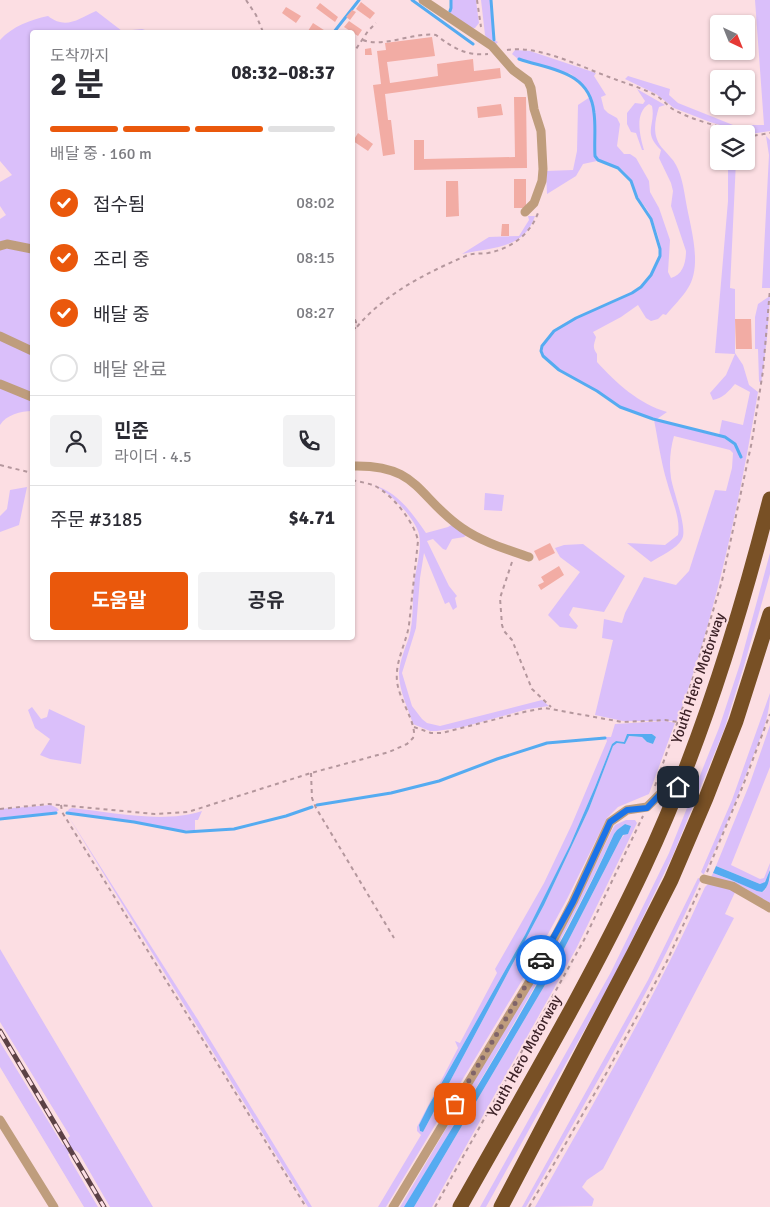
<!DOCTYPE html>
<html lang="ko">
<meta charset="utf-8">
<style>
body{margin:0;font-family:Signika,"Noto Sans KR",sans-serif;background:#f2f2f3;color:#2b2b33;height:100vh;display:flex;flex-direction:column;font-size:19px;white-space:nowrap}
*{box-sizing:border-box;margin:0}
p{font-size:16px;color:#7c7c81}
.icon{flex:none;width:28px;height:28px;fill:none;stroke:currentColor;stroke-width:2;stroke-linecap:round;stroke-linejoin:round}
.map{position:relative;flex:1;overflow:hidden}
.side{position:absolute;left:30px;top:30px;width:325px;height:610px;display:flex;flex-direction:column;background:#fff;border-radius:5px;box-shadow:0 1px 4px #0004}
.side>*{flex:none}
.needle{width:32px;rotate:137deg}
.tools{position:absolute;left:710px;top:15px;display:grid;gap:10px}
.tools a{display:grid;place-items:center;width:45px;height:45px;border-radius:5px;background:#fff;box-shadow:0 1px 4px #0004;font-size:25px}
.pin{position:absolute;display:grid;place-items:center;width:42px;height:42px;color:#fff;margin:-21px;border-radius:10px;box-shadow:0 2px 8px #0006}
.courier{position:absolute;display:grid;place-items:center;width:50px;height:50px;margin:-25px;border:4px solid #1a73e8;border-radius:50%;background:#fff;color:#222;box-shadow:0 1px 6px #0007}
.summary em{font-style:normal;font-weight:700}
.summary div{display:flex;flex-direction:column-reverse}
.summary{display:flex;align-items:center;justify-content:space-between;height:85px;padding:0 20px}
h1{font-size:32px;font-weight:700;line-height:38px}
.bar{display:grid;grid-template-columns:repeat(4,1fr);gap:8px 5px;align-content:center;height:60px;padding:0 20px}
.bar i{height:6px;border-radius:4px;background:#e1e1e2}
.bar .active{background:#ea580c}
.bar p{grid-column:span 4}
.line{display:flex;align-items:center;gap:12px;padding:0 20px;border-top:1px solid #e1e1e2}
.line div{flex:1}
.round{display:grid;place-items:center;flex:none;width:52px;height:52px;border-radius:5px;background:#f2f2f3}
ol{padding:0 20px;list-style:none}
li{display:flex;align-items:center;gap:15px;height:55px}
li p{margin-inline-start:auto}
li .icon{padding:5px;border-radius:50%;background:#ea580c;color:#fff;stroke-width:4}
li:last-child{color:#7c7c81}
li i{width:28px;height:28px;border:2px solid #e1e1e2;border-radius:50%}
.action{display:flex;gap:10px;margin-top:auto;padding:10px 20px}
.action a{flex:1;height:58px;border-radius:5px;background:#ea580c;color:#fff;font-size:20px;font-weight:700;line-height:58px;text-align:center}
.action a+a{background:#f2f2f3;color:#2b2b33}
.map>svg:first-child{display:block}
.green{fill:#dabffa;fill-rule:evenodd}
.water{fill:#55abf1}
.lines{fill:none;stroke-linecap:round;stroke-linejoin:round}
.stream{stroke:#55abf1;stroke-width:3}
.building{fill:#f2aca4}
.path{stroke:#b4979d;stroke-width:2;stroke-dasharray:4 4;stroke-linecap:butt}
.street{stroke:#bf9d7d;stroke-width:9}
.highway{stroke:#785025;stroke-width:15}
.rail-casing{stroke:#5c4146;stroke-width:5}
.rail{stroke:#fcdee3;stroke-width:3;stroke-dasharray:9;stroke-linecap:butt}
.done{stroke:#806469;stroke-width:5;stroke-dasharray:0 9}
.route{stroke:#1a73e8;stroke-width:6}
.labels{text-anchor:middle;stroke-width:4;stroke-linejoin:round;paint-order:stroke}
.street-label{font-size:15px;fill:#3d2228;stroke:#fcdee3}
</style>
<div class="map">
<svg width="770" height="1207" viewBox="0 0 770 1207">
<rect width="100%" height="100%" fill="#fcdee3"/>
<g class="green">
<path d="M452 0H476L479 23 475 28 472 29 447 13 452 8Z"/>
<path d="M481 0H490L494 40 498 42 496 44 487 38 485 35Z"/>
<path d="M755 0H770V131L750 134 710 122 674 108 656 94 625 79 628 76 670 89 669 95 678 103 733 125H764Z"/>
<path d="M96 11 122 31 142 29 151 32H32V247L0 243V219L6 215 0 206V182L12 175 0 161V40C13 26 30 20 48 16 66 30 78 19 96 11Z"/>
<path d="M515 50 530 51 596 73 594 76 606 95 601 97 604 109 608 113 617 118 620 124 617 146 624 154H630L636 158 649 181 650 192 659 208 670 240 668 272 671 278C683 275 686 262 686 251L671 206 673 191 671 183 659 158 661 150C642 132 656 126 652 106L649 104C634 113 640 136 644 150H642L636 133 631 132 627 124V113L635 103 643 104 645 101 637 89 665 105 659 107C654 123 652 138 664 150 668 155 673 159 676 165 682 176 684 190 686 202 690 226 703 265 688 288 682 298 673 306 666 315L663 314 658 319 651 321 646 318 638 305 621 317 593 332 596 337C594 345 592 347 597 354V362C616 383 639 404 667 412L657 419C625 414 600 392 573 377 564 372 547 364 543 354 541 350 543 347 545 343 563 307 637 312 657 265 659 261 661 256 661 251 661 241 653 220 648 211 645 206 640 201 637 196 631 185 631 176 619 168 612 163 601 164 596 156L594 105 587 89 571 74 518 59 512 54Z"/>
<path d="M590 97 594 116 595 156 597 161 583 164 576 176 547 194 546 171 573 170 577 151 578 105Z"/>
<path d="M766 136 770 140V288H762L769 155Z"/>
<path d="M728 161H736L730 288 735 289V353L743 365 749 385 758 392C739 504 716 614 677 721H623L595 715 613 640 602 638 604 619 622 623 625 613 644 577 676 585 689 571 715 490 726 491 732 468 733 453 730 450 674 436C670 450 669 464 671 478 673 491 688 529 682 539 677 549 660 556 651 562L627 543 665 545 678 535C681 518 671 498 667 482 661 462 658 440 654 420L724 438 734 445 741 457 742 456C736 445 732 438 719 435L722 420 743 425 750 392 735 384C729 391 723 398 713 400L710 393 726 375 735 354 715 353 728 201Z"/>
<path d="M528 216H535C524 250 490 247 462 254L489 237 519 236 529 220Z"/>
<path d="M0 248 32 251V350L0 336Z"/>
<path d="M770 296 767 338 761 384 759 381 758 349H755V317L758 304Z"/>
<path d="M0 339 32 354V395L0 382Z"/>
<path d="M0 385 32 398V411C21 411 6 415 0 425Z"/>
<path d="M373 485C398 492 412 513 426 533L448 527 453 524 469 533 464 537 452 539 446 550 443 549 433 539 427 541 449 586 457 596 455 598 457 607 453 610 449 602 445 604 424 553 420 578 416 628 402 673 412 706 422 719 427 723 440 726 542 700 549 706 528 709 463 727 437 731H430L413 724C408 708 399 691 399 673 400 660 405 649 409 637 414 620 412 601 414 583 416 568 422 550 419 534 415 518 389 491 373 485Z"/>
<path d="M27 487 19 525 0 532V516L7 509 10 490Z"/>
<path d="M485 493 504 495 502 511 484 510Z"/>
<path d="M583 544 625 576 604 612 573 607 569 615 578 626 576 629 560 627 548 615 580 572 560 557 555 548 564 545Z"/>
<path d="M770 553V574L744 666 724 730 673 855 615 975 486 1207H480L611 972 669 853 719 728 740 664Z"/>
<path d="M770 693C770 718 759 741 750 764 736 801 721 838 704 874H703L701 872 732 800Z"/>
<path d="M32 707 41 719 47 717 49 709 85 726 81 764 50 759 40 755 50 739 35 728 28 710Z"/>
<path d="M666 721 675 723 649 794 618 807 607 818 567 899 530 967 386 1207H378L421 1135 417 1131V1127L458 1048 455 1041 460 1043 497 973 495 969 544 883 572 824 607 741 605 737H611L615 724ZM627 734H652L656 737 653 744 647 742 642 737 628 736 625 744 617 743 613 745 589 809 544 905 423 1132 420 1131 419 1125 428 1107 525 935 570 845 595 787 612 744 616 741 624 742Z"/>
<path d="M770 725V767L731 865 760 879 764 878 770 863C770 871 768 878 763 884H760L716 866 750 783Z"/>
<path d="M51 805 57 808 59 810 56 812 0 818V809Z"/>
<path d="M72 808C112 812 163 824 202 811L198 820H195V830H178L134 821 67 812 69 809Z"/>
<path d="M67 814 198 1020 312 1207H308Z"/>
<path d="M626 820H635L637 823 576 949 432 1207H414L549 978 620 840 631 826 625 824 617 830 614 834C553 964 478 1084 405 1207H400L547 957 577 902 612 830 615 825Z"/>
<path d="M713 873 762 892 765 890 770 879V903L741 886 711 877Z"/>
<path d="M698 878 701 879C651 992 587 1099 526 1207H522L648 980Z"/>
<path d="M708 884 736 890 725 914 734 918 603 1169 587 1180 582 1187 594 1199 592 1206 535 1207C594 1102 656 997 705 887Z"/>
<path d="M0 949 153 1207H110L79 1153 75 1150 68 1154 71 1161 98 1207H84L0 1067V1042L61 1142 63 1145 69 1141 68 1138 70 1136 0 1022Z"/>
</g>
<g class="water">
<path d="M627 734H652L656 737 653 744 647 742 642 737 629 736 625 744 617 743 613 746 589 809 544 905 423 1132 420 1131 419 1125 428 1107 525 935 570 845 595 787 612 744 616 741 624 742Z"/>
<path d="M625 824 631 826 628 834 623 835 620 840 549 978 414 1207H404C478 1085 555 964 614 834L617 830Z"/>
<path d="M716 866 760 884 765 882 770 870C770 877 769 887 762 892L757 891 729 879 713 873Z"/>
</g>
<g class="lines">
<g class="stream">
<path d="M412 0 473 44"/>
<path d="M491 0 494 40"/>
<path d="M450 11 451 8V0"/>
<path d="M334 32 359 0"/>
<path d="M519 59C551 70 590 71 594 113 596 128 594 142 595 156L598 160 618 168 631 181 637 198 651 219 660 249V256L651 275 641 287 632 293 576 318 554 331 542 346 541 351 543 356 559 370 597 391 620 407 653 419 725 437 735 444 741 457"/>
<path d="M317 805 391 793 439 781 497 759 547 743 605 738"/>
<path d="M67 813 134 822 186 832 234 829 286 816 312 807"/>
<path d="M0 819 56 813"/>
</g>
</g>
<g class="building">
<path d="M361 2 375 13 370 19 356 9Z"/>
<path d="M320 3 338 17 335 22 316 8Z"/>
<path d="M286 7 301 16 296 23 282 13Z"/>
<path d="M352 10 356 12 350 20 346 17Z"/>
<path d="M349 21 362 30 358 36 344 27Z"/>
<path d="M313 23 327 32H311L308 31Z"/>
<path d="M432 37 435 56 387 62 390 83 438 76 437 64 473 59 474 71 500 68 501 78 385 94 388 120H391L395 154 383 156 373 85 381 84 377 51 386 50 385 43Z"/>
<path d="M371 48 372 55H365V49Z"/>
<path d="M514 97H526L527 168 414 170V140H424V159L515 157Z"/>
<path d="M501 104 503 115 478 118 477 107Z"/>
<path d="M358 133 373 144 368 151 353 141Z"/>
<rect x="514" y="179" width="12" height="29"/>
<path d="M446 181H458L459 216 446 217Z"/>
<path d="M502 224H509V236H501Z"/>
<path d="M735 319H751L752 349H736Z"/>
<path d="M550 543 555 553 539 561 534 551Z"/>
<path d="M559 566 564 575 541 590 538 585 544 582 541 577Z"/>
</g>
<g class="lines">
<g class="path">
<path d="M246 0 256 15 263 32"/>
<path d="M477 0 481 27"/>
<path d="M363 40C384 48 413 32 436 35 453 48 466 56 488 54"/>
<path d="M507 50C539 45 579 66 609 77 624 83 640 87 655 95 663 99 668 107 676 111 698 122 722 127 745 134"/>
<path d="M352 55 368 31 376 23"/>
<path d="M746 134 752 136 770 133"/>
<path d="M352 312 356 322 355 329"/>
<path d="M352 333C381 295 426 273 468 255 475 253 481 254 488 253 510 249 530 235 538 213"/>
<path d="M0 465 32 473"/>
<path d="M512 562 500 598 502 625 504 631 512 640 532 689 551 707"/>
<path d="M414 727 431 733H442L524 712 545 708 622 722 665 720 678 722"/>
<path d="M311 773 312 798 316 808 394 938"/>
<path d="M655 786 691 684 722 581 752 441 763 371 770 289"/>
<path d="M61 805 62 812 306 1207"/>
<path d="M0 809 49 804 155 814 188 812 311 773 389 752 407 744 413 738 414 732C412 715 399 699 397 681 395 661 406 644 409 625L418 541C415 523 392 494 375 486 368 483 360 482 352 480"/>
<path d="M707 872 744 783 770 714"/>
<path d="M435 1207 584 940 643 816"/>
<path d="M529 1207 607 1072 667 961 700 888"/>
</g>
<g class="street">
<path d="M423 0 492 46 513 70 528 81 531 88 534 109 541 131 543 169 542 181 534 203 525 212"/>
<path d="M0 246 7 244 32 249"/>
<path d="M0 336 32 351"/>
<path d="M0 384 32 397"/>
<path d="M352 466C419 464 417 497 462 528 482 542 506 549 529 557"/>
<path d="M704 879 732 886 770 908"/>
<path d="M0 1120 54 1207"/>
<path d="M393 1207 528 984 556 935 573 902 610 822 627 810 647 807 662 792 678 787"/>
</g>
<g class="highway">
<path d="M460 1207C523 1095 589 984 644 867 699 750 738 625 770 499"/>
<path d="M501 1207 634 953 671 880 706 798 736 721 770 614"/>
</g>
<g class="rail-casing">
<path id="rail" d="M0 1031 104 1207"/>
</g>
<use href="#rail" class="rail"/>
</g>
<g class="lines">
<path class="done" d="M455 1104 541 960"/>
<path class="route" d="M541 960 573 902 610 822 627 810 647 808 662 792 678 787"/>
</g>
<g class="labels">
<g class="street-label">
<text transform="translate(698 678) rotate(-71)" y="5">Youth Hero Motorway</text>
<text transform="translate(524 1056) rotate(-61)" y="5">Youth Hero Motorway</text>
</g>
</g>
</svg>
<div class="tools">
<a><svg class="needle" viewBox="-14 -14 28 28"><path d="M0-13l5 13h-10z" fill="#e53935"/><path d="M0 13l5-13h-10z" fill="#7c7c81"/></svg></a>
<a><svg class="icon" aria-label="locate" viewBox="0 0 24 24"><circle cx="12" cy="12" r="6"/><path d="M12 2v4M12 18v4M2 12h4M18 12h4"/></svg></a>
<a><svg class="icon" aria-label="layers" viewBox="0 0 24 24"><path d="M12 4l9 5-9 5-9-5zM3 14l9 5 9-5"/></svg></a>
</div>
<div class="pin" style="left:455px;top:1104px;background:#ea580c"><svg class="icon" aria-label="bag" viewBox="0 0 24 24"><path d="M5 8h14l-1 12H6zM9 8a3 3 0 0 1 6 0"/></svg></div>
<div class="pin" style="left:678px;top:787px;background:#1f2937"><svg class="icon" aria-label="home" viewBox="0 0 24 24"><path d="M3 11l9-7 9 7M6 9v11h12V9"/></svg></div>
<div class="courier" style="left:541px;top:960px"><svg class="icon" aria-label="car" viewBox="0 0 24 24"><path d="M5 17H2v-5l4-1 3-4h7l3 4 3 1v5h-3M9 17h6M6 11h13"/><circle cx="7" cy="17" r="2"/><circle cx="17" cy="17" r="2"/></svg></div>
<section class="side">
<div class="summary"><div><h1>2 분</h1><p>도착까지</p></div><em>08:32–08:37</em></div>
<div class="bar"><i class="active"></i><i class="active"></i><i class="active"></i><i></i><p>배달 중 · 160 m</p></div>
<ol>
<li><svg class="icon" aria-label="check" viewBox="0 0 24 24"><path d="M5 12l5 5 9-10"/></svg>접수됨<p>08:02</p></li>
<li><svg class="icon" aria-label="check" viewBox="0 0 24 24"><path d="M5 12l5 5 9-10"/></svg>조리 중<p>08:15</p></li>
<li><svg class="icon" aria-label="check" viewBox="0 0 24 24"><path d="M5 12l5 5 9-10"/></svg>배달 중<p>08:27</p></li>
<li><i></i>배달 완료</li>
</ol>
<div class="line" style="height:90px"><a class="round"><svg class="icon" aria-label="person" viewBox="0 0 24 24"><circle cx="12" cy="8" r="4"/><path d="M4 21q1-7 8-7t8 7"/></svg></a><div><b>민준</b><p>라이더 · 4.5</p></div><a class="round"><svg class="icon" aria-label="phone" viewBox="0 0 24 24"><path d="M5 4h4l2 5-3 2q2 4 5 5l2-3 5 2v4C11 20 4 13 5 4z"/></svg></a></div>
<div class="line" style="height:65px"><div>주문 #3185</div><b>$4.71</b></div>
<div class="action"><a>도움말</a><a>공유</a></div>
</section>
</div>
